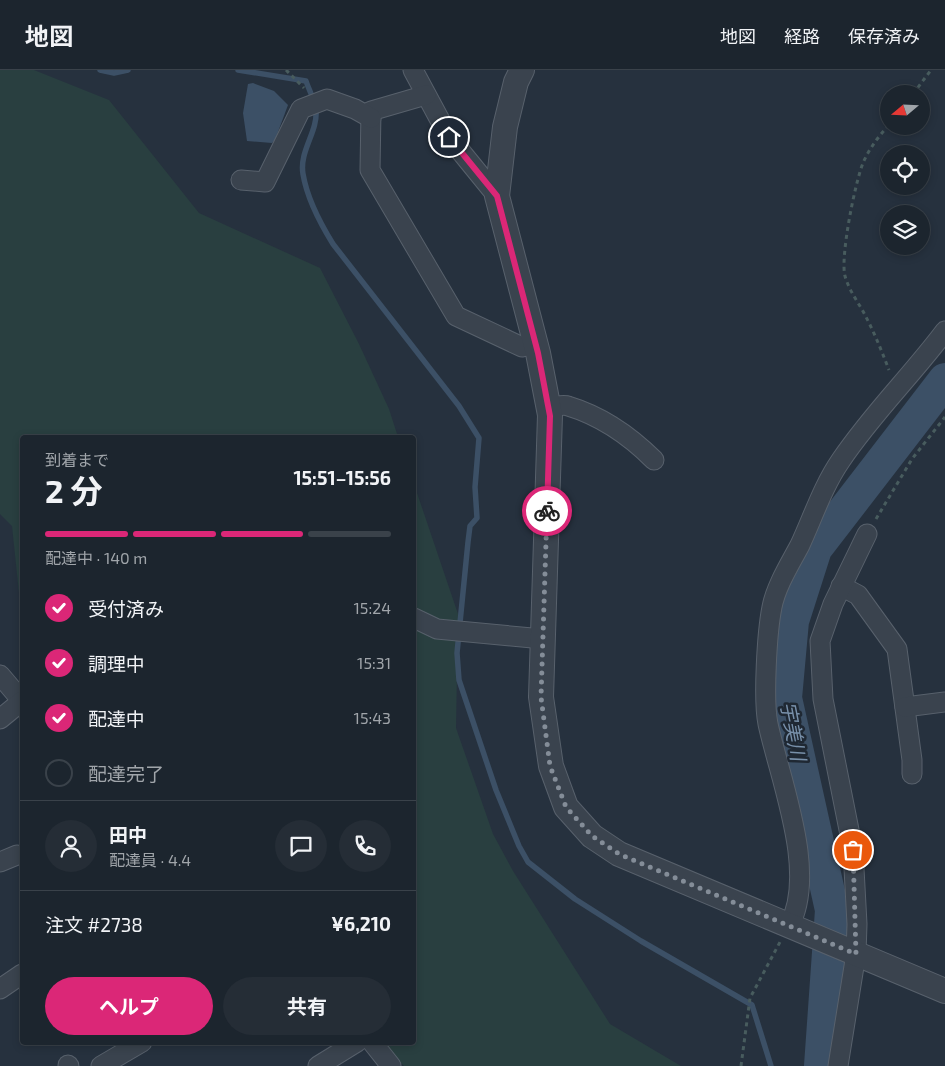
<!DOCTYPE html>
<html lang="ja">
<meta charset="utf-8">
<style>
body{margin:0;font-family:"Exo 2","Noto Sans JP",sans-serif;background:#252d36;color:#f1f3f6;height:100vh;display:flex;flex-direction:column;font-size:19px;white-space:nowrap}
*{box-sizing:border-box;margin:0}
p{font-size:16px;color:#a0a5aa}
.icon{flex:none;width:28px;height:28px;fill:none;stroke:currentColor;stroke-width:2;stroke-linecap:round;stroke-linejoin:round}
.map{position:relative;flex:1;overflow:hidden}
.details{position:absolute;left:20px;top:365px;width:396px;height:610px;display:flex;flex-direction:column;background:#1c252e;border-radius:5px;box-shadow:0 2px 8px #0003,0 0 0 1px #3a424a}
.details>*{flex:none}
.needle{width:32px;rotate:251deg}
.tools{position:absolute;left:880px;top:15px;display:grid;gap:10px}
.tools a{display:grid;place-items:center;width:50px;height:50px;border-radius:50%;background:#1c252e;box-shadow:0 2px 8px #0003,0 0 0 1px #3a424a;font-size:25px}
.pin{position:absolute;display:grid;place-items:center;width:42px;height:42px;color:#fff;margin:-21px;border:2px solid #fff;border-radius:50%;box-shadow:0 1px 5px #0007}
.courier{position:absolute;display:grid;place-items:center;width:50px;height:50px;margin:-25px;border:4px solid #db2777;border-radius:50%;background:#fff;color:#222;box-shadow:0 1px 6px #0007}
.overview em{font-style:normal;font-weight:700}
.overview div{display:flex;flex-direction:column-reverse}
.overview{display:flex;align-items:center;justify-content:space-between;height:85px;padding:0 25px}
h1{font-size:32px;font-weight:700;line-height:38px}
.bar{display:grid;grid-template-columns:repeat(4,1fr);gap:8px 5px;align-content:center;height:60px;padding:0 25px}
.bar i{height:6px;border-radius:4px;background:#3a424a}
.bar .selected{background:#db2777}
.bar p{grid-column:span 4}
.line{display:flex;align-items:center;gap:12px;padding:0 25px;border-top:1px solid #3a424a}
.line div{flex:1}
.round{display:grid;place-items:center;flex:none;width:52px;height:52px;border-radius:26px;background:#252d36}
ol{padding:0 25px;list-style:none}
li{display:flex;align-items:center;gap:15px;height:55px}
li p{margin-inline-start:auto}
li .icon{padding:5px;border-radius:50%;background:#db2777;color:#fff;stroke-width:4}
li:last-child{color:#a0a5aa}
li i{width:28px;height:28px;border:2px solid #3a424a;border-radius:50%}
.primary-button{display:flex;gap:10px;margin-top:auto;padding:10px 25px}
.primary-button a{flex:1;height:58px;border-radius:30px;background:#db2777;color:#fff;font-size:20px;font-weight:700;line-height:58px;text-align:center}
.primary-button a+a{background:#252d36;color:#f1f3f6}
header{display:flex;align-items:center;gap:30px;box-sizing:border-box;height:70px;padding:0 25px;background:#1c252e;border-bottom:1px solid #3a424a}
header strong{font-size:24px}
nav{display:flex;gap:28px;margin-inline-start:auto;font-size:18px}
.map>svg:first-child{display:block}
.green{fill:#293f40}
.water{fill:#3c5066}
.lines{fill:none;stroke-linecap:round;stroke-linejoin:round}
.stream{stroke:#3c5066;stroke-width:5.5}
.river{stroke:#3c5066;stroke-width:34}
.minor-casing{stroke:#58616c;stroke-width:21}
.tertiary-casing{stroke:#58616c;stroke-width:26}
.path{stroke:#485c5e;stroke-width:3;stroke-dasharray:4 4;stroke-linecap:butt}
.minor{stroke:#3a434e;stroke-width:19}
.tertiary{stroke:#3a434e;stroke-width:24}
.done{stroke:#848d98;stroke-width:5;stroke-dasharray:0 9}
.route{stroke:#db2777;stroke-width:6}
.labels{text-anchor:middle;stroke-width:5;stroke-linejoin:round;paint-order:stroke}
.water-label{font-size:20px;font-style:italic;fill:#7890aa;stroke:#1f2833}
</style>
<header>
<strong>地図</strong>
<nav><a>地図</a><a>経路</a><a>保存済み</a></nav>
</header>
<div class="map">
<svg width="945" height="996" viewBox="0 0 945 996">
<rect width="100%" height="100%" fill="#26313e"/>
<g class="green">
<path d="M0 0H34L109 30 199 143 320 198 359 274 389 339 398 367 22 368V552L12 456 0 444Z"/>
<path d="M414 414 458 544 456 658 493 764 513 801 610 954 681 996H404L382 973 414 972Z"/>
</g>
<path class="water" d="M253 13 274 21 288 35 275 70 272 73 247 71 243 43 248 14Z"/>
<g class="lines">
<g class="stream">
<path d="M100 0 114 3 128 0"/>
<path d="M238 0 306 11C309 20 315 31 316 40 318 62 299 81 303 104 307 128 320 153 333 174L459 336 479 368 475 417 477 448 470 456 468 472 457 583 459 610 496 720 519 776 528 792 575 829 641 871 752 935 771 996"/>
</g>
<path class="river" d="M821 996 832 840 785 628 792 551 815 479 945 310"/>
<g class="minor-casing">
<g id="minor">
<path d="M413 0 449 67 497 126"/>
<path d="M426 25 371 41 370 100 456 246 522 277 535 274"/>
<path d="M241 110 265 112 301 39 327 29 355 39 371 48"/>
<path d="M549 337C555 337 563 334 568 336 601 346 630 366 654 390"/>
<path d="M841 516 858 525 897 579 912 690V704"/>
<path d="M414 548 437 559 543 569"/>
<path d="M0 605 22 631"/>
<path d="M905 637 945 632"/>
<path d="M0 649 22 631"/>
<path d="M0 792 17 785"/>
<path d="M789 856C818 803 780 710 768 654 763 630 767 562 772 537 776 516 790 494 800 475 813 447 823 416 841 390 872 344 912 305 945 261"/>
<path d="M0 919 22 904"/>
<path d="M372 972 391 996"/>
<path d="M68 995 69 996"/>
<path d="M101 996 142 972"/>
<path d="M318 996 357 972"/>
<path d="M838 996 856 884 857 854 853 780 823 629 820 571 833 534 867 464"/>
</g>
</g>
<g class="tertiary-casing">
<path id="tertiary" d="M522 0 516 12 505 57 497 126 538 283 550 345 541 627 551 696 566 737 592 766 619 784 945 921"/>
</g>
<g class="path">
<path d="M286 0 304 18"/>
<path d="M913 24 931 0"/>
<path d="M889 55C878 67 869 79 863 93 855 113 840 187 845 206 849 221 859 233 866 247 875 264 882 282 889 300"/>
<path d="M876 449 912 389 945 347"/>
<path d="M741 996 750 928 780 872"/>
</g>
<use href="#minor" class="minor"/>
<use href="#tertiary" class="tertiary"/>
</g>
<g class="lines">
<path class="done" d="M547 441 541 627 550 696 566 737 592 766 619 784 856 884 853 780"/>
<path class="route" d="M449 67 497 126 538 283 550 346 547 441"/>
</g>
<g class="labels">
<g class="water-label">
<text transform="translate(793 661) rotate(79)" y="7">宇美川</text>
</g>
</g>
</svg>
<div class="tools">
<a><svg class="needle" viewBox="-14 -14 28 28"><path d="M0-13l5 13h-10z" fill="#e53935"/><path d="M0 13l5-13h-10z" fill="#a0a5aa"/></svg></a>
<a><svg class="icon" aria-label="locate" viewBox="0 0 24 24"><circle cx="12" cy="12" r="6"/><path d="M12 2v4M12 18v4M2 12h4M18 12h4"/></svg></a>
<a><svg class="icon" aria-label="layers" viewBox="0 0 24 24"><path d="M12 4l9 5-9 5-9-5zM3 14l9 5 9-5"/></svg></a>
</div>
<div class="pin" style="left:853px;top:780px;background:#ea580c"><svg class="icon" aria-label="bag" viewBox="0 0 24 24"><path d="M5 8h14l-1 12H6zM9 8a3 3 0 0 1 6 0"/></svg></div>
<div class="pin" style="left:449px;top:67px;background:#1f2937"><svg class="icon" aria-label="home" viewBox="0 0 24 24"><path d="M3 11l9-7 9 7M6 9v11h12V9"/></svg></div>
<div class="courier" style="left:547px;top:441px"><svg class="icon" aria-label="bike" viewBox="0 0 24 24"><circle cx="6" cy="16" r="4"/><circle cx="18" cy="16" r="4"/><path d="M6 16l4-8h5l3 8M10 8l3 8H6M13 5h3"/></svg></div>
<section class="details">
<div class="overview"><div><h1>2 分</h1><p>到着まで</p></div><em>15:51–15:56</em></div>
<div class="bar"><i class="selected"></i><i class="selected"></i><i class="selected"></i><i></i><p>配達中 · 140 m</p></div>
<ol>
<li><svg class="icon" aria-label="check" viewBox="0 0 24 24"><path d="M5 12l5 5 9-10"/></svg>受付済み<p>15:24</p></li>
<li><svg class="icon" aria-label="check" viewBox="0 0 24 24"><path d="M5 12l5 5 9-10"/></svg>調理中<p>15:31</p></li>
<li><svg class="icon" aria-label="check" viewBox="0 0 24 24"><path d="M5 12l5 5 9-10"/></svg>配達中<p>15:43</p></li>
<li><i></i>配達完了</li>
</ol>
<div class="line" style="height:90px"><a class="round"><svg class="icon" aria-label="person" viewBox="0 0 24 24"><circle cx="12" cy="8" r="4"/><path d="M4 21q1-7 8-7t8 7"/></svg></a><div><b>田中</b><p>配達員 · 4.4</p></div><a class="round"><svg class="icon" aria-label="chat" viewBox="0 0 24 24"><path d="M4 5h16v11H9l-5 4z"/></svg></a><a class="round"><svg class="icon" aria-label="phone" viewBox="0 0 24 24"><path d="M5 4h4l2 5-3 2q2 4 5 5l2-3 5 2v4C11 20 4 13 5 4z"/></svg></a></div>
<div class="line" style="height:65px"><div>注文 #2738</div><b>¥6,210</b></div>
<div class="primary-button"><a>ヘルプ</a><a>共有</a></div>
</section>
</div>
